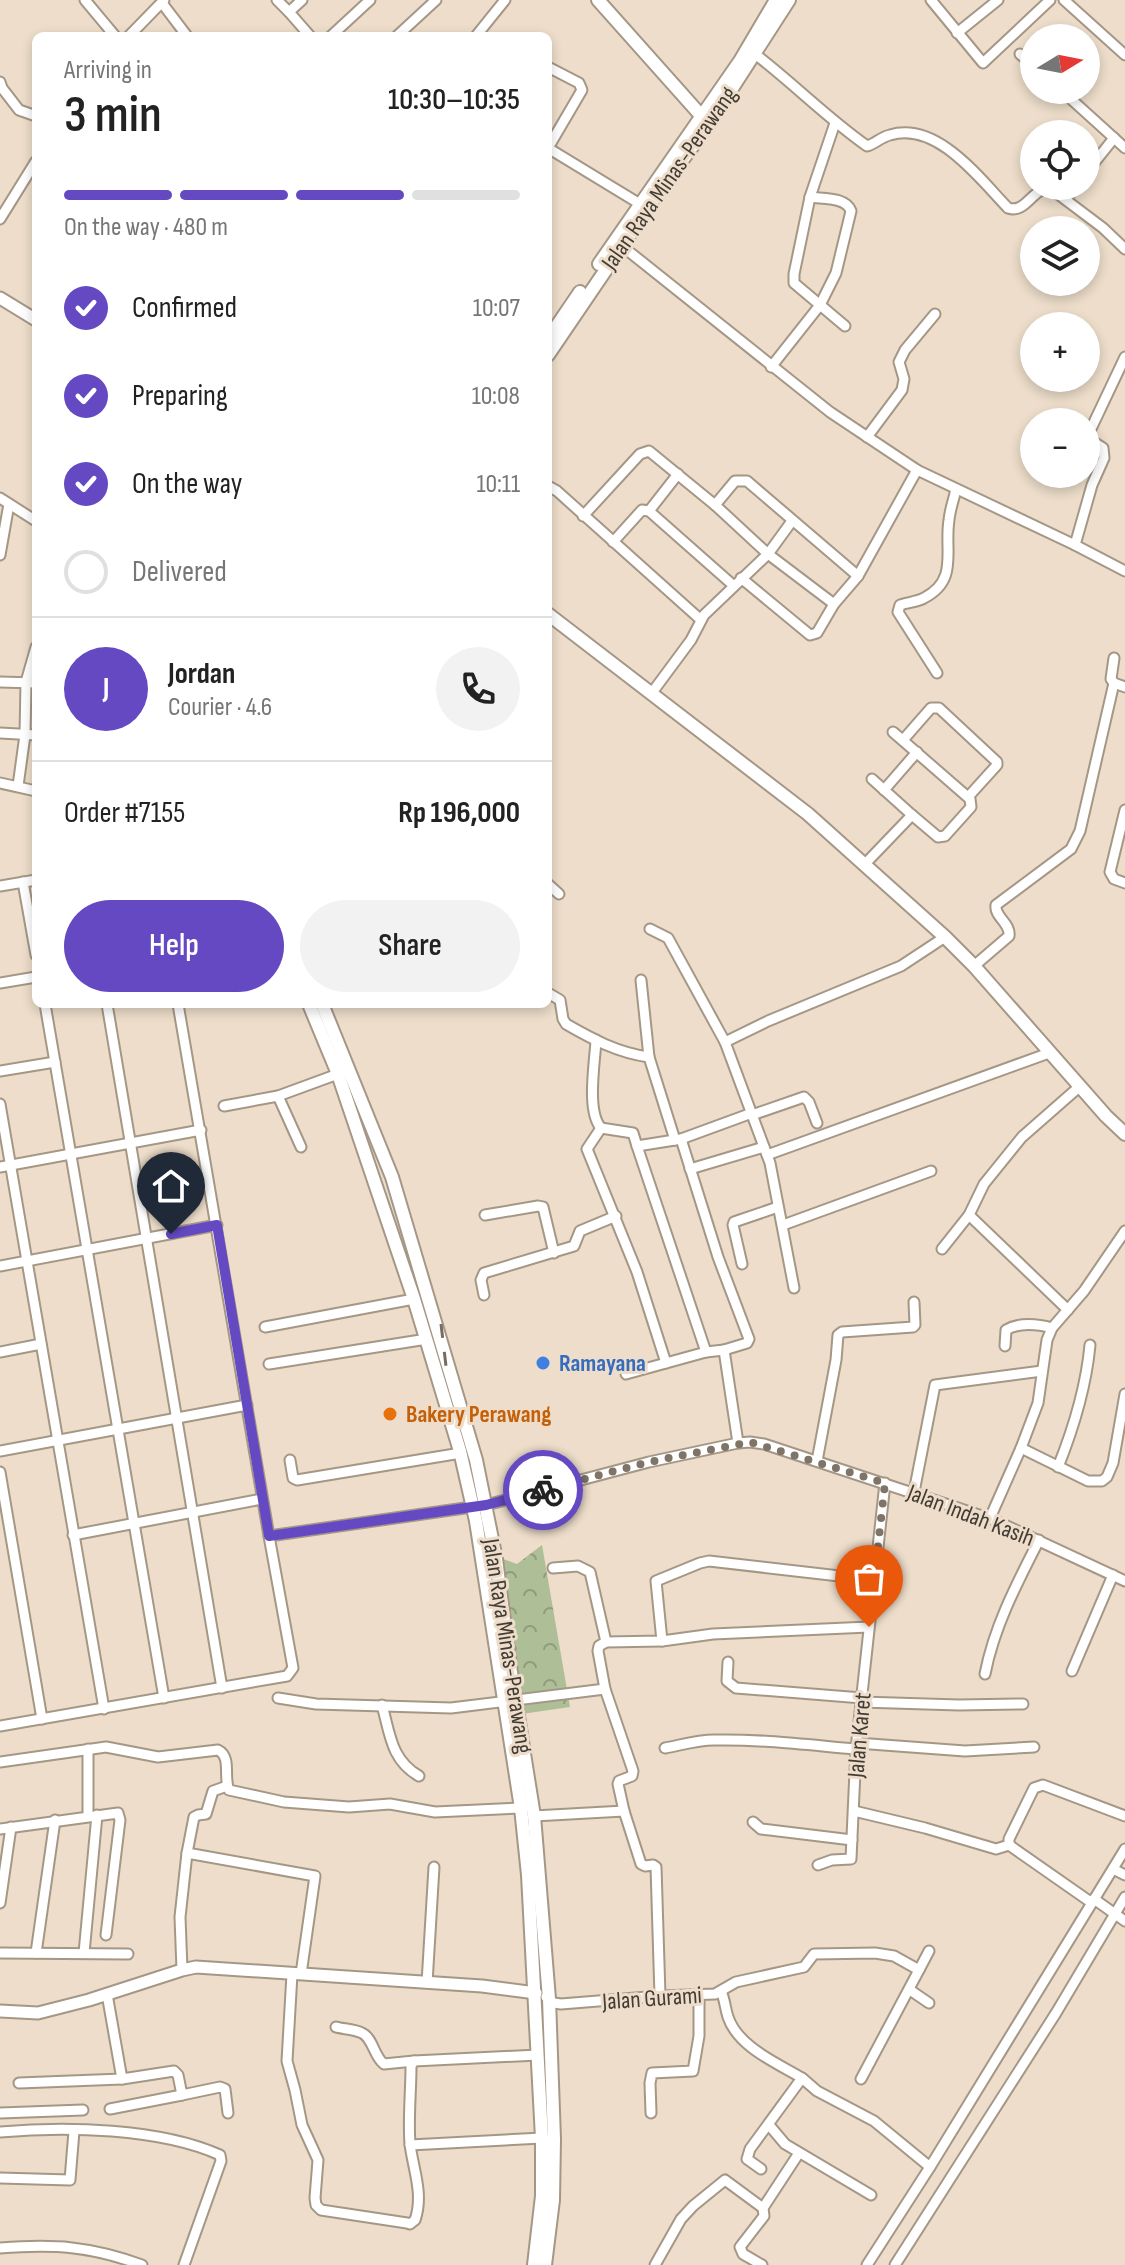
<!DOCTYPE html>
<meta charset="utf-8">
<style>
body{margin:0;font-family:"Sofia Sans Condensed",sans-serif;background:#f2f2f2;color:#222;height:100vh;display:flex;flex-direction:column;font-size:30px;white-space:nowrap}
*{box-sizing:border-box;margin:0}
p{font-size:26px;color:#767676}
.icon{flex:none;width:44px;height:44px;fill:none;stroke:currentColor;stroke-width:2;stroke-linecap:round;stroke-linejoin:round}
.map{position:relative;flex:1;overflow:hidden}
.panel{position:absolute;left:32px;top:32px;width:520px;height:976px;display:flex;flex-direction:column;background:#fff;border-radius:12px;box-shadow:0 4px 12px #0003}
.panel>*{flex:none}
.needle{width:52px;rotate:80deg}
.tools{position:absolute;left:1020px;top:24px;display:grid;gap:16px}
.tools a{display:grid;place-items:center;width:80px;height:80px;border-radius:50%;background:#fff;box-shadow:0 4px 12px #0003;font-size:40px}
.pin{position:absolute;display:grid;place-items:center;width:68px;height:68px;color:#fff;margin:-82px -34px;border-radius:50% 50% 50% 0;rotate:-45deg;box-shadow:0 0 8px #0007}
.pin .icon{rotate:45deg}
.courier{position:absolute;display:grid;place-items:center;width:80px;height:80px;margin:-40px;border:6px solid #6449c2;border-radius:50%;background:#fff;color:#222;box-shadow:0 2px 10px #0007}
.head em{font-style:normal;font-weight:600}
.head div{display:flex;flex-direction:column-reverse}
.head{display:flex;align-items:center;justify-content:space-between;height:136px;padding:0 32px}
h1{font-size:52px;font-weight:600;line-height:60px}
.bar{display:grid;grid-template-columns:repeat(4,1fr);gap:12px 8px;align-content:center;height:96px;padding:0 32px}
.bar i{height:10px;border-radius:6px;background:#e0e0e0}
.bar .active{background:#6449c2}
.bar p{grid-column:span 4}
.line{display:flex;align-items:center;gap:20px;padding:0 32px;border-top:2px solid #e0e0e0}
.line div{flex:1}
.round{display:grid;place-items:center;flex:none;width:84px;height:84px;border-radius:42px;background:#f2f2f2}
ol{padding:0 32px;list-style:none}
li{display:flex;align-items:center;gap:24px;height:88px}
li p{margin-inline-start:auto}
li .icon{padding:8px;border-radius:50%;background:#6449c2;color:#fff;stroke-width:4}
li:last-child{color:#767676}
li i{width:44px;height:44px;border:4px solid #e0e0e0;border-radius:50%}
.cta{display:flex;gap:16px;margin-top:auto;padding:16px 32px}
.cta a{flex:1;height:92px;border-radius:48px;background:#6449c2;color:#fff;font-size:32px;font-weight:600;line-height:92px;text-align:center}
.cta a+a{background:#f2f2f2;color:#222}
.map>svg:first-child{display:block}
.forest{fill:url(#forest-crowns)}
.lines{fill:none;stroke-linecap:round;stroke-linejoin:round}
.minor-casing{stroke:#a59786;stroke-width:13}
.tertiary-casing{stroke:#a59786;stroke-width:15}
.secondary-casing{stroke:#a59786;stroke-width:16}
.minor{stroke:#fff;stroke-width:9}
.tertiary{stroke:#fff;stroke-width:11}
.secondary{stroke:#fff;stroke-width:12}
.rail{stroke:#766d62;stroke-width:3;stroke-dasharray:14 14;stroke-linecap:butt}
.done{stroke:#7e7468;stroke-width:8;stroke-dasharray:0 14.4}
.route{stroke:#6449c2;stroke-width:10}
.shop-dot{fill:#3f7fe0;stroke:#edddca;stroke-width:3}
.food-dot{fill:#e8710a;stroke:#edddca;stroke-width:3}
.labels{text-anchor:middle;stroke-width:6;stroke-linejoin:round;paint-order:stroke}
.street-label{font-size:24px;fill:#423c34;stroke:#edddca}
.shop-label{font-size:24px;font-weight:bold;fill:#366cbe;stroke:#edddca;text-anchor:start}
.food-label{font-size:24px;font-weight:bold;fill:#c56008;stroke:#edddca;text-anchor:start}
</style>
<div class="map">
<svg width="1125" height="2265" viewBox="0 0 1125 2265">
<defs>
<pattern id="forest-crowns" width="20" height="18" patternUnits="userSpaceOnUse" patternTransform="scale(2)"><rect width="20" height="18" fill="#aebf97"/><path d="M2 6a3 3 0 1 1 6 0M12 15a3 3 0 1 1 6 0" fill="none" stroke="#8f9c7c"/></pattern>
</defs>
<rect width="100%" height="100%" fill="#edddca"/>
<path class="forest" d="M542 1545 570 1707 515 1715 492 1555 517 1564Z"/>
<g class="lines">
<g class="minor-casing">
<g id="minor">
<path d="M85 0 115 36"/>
<path d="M277 0 289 12"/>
<path d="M302 0 289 12 310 36"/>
<path d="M931 0 983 63 1050 0"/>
<path d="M1064 0 1125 55"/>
<path d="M162 3 187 36"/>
<path d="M957 33 998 0"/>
<path d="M129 36 164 0"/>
<path d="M331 36 370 0"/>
<path d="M397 36 436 0"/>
<path d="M476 36 505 0"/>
<path d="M755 54C793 83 827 118 867 146 875 144 881 137 890 135 937 121 979 178 1008 208 1026 214 1032 188 1050 188L1103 228 1125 249"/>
<path d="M1020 54 1034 66"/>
<path d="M548 67 579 83 582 90 548 148 640 204"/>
<path d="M0 82 2 88 19 110 36 116"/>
<path d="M1061 90 1125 148"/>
<path d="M1086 173 1114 138"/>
<path d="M810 197 794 274V283L845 326"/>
<path d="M1066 199 1076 186"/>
<path d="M0 219 36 161"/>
<path d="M622 246 830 412 917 470 1075 545 1125 571"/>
<path d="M771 367 820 305 836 273 851 211C846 197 824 199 810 197L835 123"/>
<path d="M867 437 902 390 904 379 899 362 905 350 935 314"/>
<path d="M548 486 557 491 701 620"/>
<path d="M0 498 36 521"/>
<path d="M715 505 735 481H747L858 576"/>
<path d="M649 511 678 474"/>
<path d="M583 516 640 454 649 451 715 505 768 554 834 604 858 576 917 470"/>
<path d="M613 542 642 510 649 511 734 586"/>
<path d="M1075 545 1092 485 1104 458 1103 448 1092 441 1089 433 1125 357"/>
<path d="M0 555 9 504"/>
<path d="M741 578 810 635 817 633 834 604"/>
<path d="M1114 658 1111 679 1114 683 1125 687"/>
<path d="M937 673 898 612 900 605C908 602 917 602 924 598 959 580 944 551 949 520 950 509 954 499 956 489"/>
<path d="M0 682 36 683"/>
<path d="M651 694 691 640 704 615 768 554 792 521"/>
<path d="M0 733 36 735"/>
<path d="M903 740 931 708H939L997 762V765L968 797"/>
<path d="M872 779 912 815"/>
<path d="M0 783 36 791"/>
<path d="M18 786 25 735 26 682 36 647"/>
<path d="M884 790 917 752"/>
<path d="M1125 810 1110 872 1114 879 1125 883"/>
<path d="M864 865 912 815 938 837 945 836 971 807 970 799 893 732"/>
<path d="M23 882 36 955"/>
<path d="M548 884 559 894"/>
<path d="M0 886 36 880"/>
<path d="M650 929 668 938 725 1042"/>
<path d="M974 966 1009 936C1011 923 994 917 996 905L1071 849 1080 831 1114 683"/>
<path d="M0 983 36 977"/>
<path d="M548 993 560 1000 563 1019 566 1024C592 1039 618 1053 649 1057L641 980"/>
<path d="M45 1004 164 1698"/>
<path d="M107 1004 222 1688"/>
<path d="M178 1004 269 1536"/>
<path d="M596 1040C595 1062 586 1111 601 1128"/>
<path d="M649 1057 675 1140"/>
<path d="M0 1071 55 1062"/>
<path d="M278 1096 301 1147"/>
<path d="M0 1104 104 1709"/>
<path d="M224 1106 278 1096 338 1074"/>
<path d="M752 1115 804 1097 809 1102 817 1123"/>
<path d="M681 1139 718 1257 749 1339 747 1343 724 1350"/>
<path d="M637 1146 633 1133 601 1128 587 1149 637 1272 666 1363"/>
<path d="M767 1155 1049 1053"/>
<path d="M0 1167 201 1130"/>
<path d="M690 1169 764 1147"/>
<path d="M485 1215 538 1206 543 1207 554 1253"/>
<path d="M969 1215 1068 1310"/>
<path d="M783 1225 931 1171"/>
<path d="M942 1249 969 1215 984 1184 1022 1137 1079 1087"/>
<path d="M742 1264 733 1225 734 1222 778 1207"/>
<path d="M0 1266 217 1225"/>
<path d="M794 1288 770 1163 725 1042 768 1021 901 966 945 937"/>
<path d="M484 1295 481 1280 484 1273 574 1246 580 1231 616 1216"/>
<path d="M265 1327 414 1299"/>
<path d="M1005 1346 1006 1330C1019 1322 1038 1324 1052 1328"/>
<path d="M0 1352 41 1344"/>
<path d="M269 1364 427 1339"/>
<path d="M626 1374 706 1352"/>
<path d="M738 1443 724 1350 706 1352 637 1146 681 1139 752 1113"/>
<path d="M1021 1448 1088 1481H1102L1107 1477 1113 1463 1125 1394"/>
<path d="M0 1451 247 1405"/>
<path d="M290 1460 293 1478 297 1480 461 1453"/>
<path d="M817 1461 836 1360 838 1335 842 1332 913 1327 915 1325 914 1302"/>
<path d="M1058 1467C1074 1427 1086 1388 1090 1345"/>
<path d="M0 1472 42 1719"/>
<path d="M914 1492 935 1385 1042 1371"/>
<path d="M990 1518 1021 1448 1038 1403 1047 1340 1052 1328 1084 1291 1125 1231"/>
<path d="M73 1535 262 1499"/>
<path d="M553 1568 578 1566 590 1572 606 1642"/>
<path d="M662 1641 656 1581 700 1563 709 1561 874 1580"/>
<path d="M728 1662 727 1681 736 1688 862 1698"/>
<path d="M1072 1671 1113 1575"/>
<path d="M985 1674C994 1627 1017 1583 1039 1540"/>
<path d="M278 1698 316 1704 451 1708 605 1689"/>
<path d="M861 1702 959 1705 1023 1704"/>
<path d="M382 1705C390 1734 391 1760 419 1776"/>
<path d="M0 1726 287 1676 293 1668 269 1536 486 1505 649 1462 738 1443 750 1442 764 1444 994 1520 1125 1581"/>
<path d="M857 1743 965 1751 1034 1747"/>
<path d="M665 1748C681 1745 698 1740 714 1740 762 1739 809 1745 856 1749"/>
<path d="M0 1762 106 1747 158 1757 218 1750C232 1757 223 1777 229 1790L284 1802 349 1807 390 1804 435 1812 521 1808"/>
<path d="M624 1811 618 1784 619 1781 632 1776 633 1771 605 1689 598 1651 599 1646 606 1642 662 1641 713 1634 869 1627"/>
<path d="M854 1811 925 1828 996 1849 1009 1845 1092 1903"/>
<path d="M88 1816V1749"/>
<path d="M534 1816 624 1811 641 1864 645 1866 653 1865 656 1867 660 1996"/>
<path d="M753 1822 761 1829 770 1830 852 1840"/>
<path d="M0 1829 118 1813 120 1820 106 1935"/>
<path d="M1009 1845V1839L1034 1788 1043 1785 1125 1816"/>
<path d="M187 1853 194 1817 198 1815 206 1814 213 1791 227 1786"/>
<path d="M818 1865 832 1860 851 1859 856 1749 885 1483"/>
<path d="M1113 1869 1125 1875"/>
<path d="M1094 1899 1125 1921"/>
<path d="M0 1903 11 1827"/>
<path d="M0 1953 128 1954"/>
<path d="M36 1953 55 1820"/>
<path d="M84 1953 97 1815"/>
<path d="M182 1970 180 1917 187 1853 315 1876 301 1974"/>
<path d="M919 1970 929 1951"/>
<path d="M292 1974 287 2061 295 2090 302 2125 318 2160 315 2198 316 2205 321 2210 407 2223 410 2224 415 2220C424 2194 413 2169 410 2144 408 2118 411 2092 411 2066L414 2061 538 2055"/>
<path d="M427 1983 434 1867"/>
<path d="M910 1990 929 2003"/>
<path d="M721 1991C725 2000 725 2008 728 2017 738 2047 777 2063 802 2078"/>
<path d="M107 1994 122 2079 174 2071 178 2075 182 2095 220 2087 225 2089 228 2113"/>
<path d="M546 1997 554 2003 561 2004 660 1996 715 1994 736 1982 804 1967 814 1954 875 1953 894 1956 919 1970 861 2079"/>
<path d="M336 2027C343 2029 354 2029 362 2033 373 2038 374 2057 384 2064L414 2061"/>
<path d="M19 2083 122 2079"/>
<path d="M110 2109 182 2095"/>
<path d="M0 2113 83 2110"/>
<path d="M651 2113 650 2083 652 2073 693 2071 699 2036V1994"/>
<path d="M769 2125 785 2144 871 2195"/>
<path d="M0 2132C65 2126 160 2128 220 2155L221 2161 184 2265"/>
<path d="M410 2145 542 2138"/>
<path d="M761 2169 747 2159 750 2149 802 2078 817 2091 874 2121 930 2167"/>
<path d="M0 2178 70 2180 74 2131"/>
<path d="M0 2248C54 2244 90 2246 142 2265"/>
<path d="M655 2265 681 2219 693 2206 725 2180 763 2208"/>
<path d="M762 2265 743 2254 740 2247 764 2216 763 2208 799 2153"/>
<path d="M867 2265 930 2167 1125 1849"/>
<path d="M895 2265 1056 2013 1125 1897"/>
</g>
</g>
<g class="tertiary-casing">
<g id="tertiary">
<path d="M0 298 36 320"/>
<path d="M0 2011 38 2013 89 2000 182 1970 196 1967 482 1986 536 1993"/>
</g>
</g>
<g class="secondary-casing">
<g id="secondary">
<path d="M598 0 705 120"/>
<path d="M599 264 740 61 776 0"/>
<path d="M548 339 580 292"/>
<path d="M548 355 660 190 709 124 789 0"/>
<path d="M548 614 808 814 945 937 974 966 1106 1116 1125 1134"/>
<path d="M309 1004 338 1074 414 1299 460 1451 476 1521 521 1808 528 1875 542 2138V2196L534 2265"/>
<path d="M322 1004 392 1177 476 1460 496 1559 510 1666 534 1816 549 1999 554 2139 553 2200 545 2265"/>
</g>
</g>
<use href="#minor" class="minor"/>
<use href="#tertiary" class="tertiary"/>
<use href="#secondary" class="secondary"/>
<path class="rail" d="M441 1324 446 1366"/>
</g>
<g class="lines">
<path class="done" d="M543 1490 649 1462 750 1442 885 1483 869 1627"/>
<path class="route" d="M171 1234 217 1225 269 1536 486 1505 543 1490"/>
</g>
<circle class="shop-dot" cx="543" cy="1363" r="8"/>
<circle class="food-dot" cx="390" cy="1414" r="8"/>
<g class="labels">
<g class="street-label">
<text transform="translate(669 178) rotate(-55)" y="8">Jalan Raya Minas-Perawang</text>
<text transform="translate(971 1515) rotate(21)" y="8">Jalan Indah Kasih</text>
<text transform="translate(508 1646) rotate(81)" y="8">Jalan Raya Minas-Perawang</text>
<text transform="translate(859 1735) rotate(-85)" y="8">Jalan Karet</text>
<text transform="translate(652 1998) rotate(-4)" y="8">Jalan Gurami</text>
</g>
<g class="shop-label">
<text x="559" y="1371">Ramayana</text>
</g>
<g class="food-label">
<text x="406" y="1422">Bakery Perawang</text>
</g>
</g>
</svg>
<div class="tools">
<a><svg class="needle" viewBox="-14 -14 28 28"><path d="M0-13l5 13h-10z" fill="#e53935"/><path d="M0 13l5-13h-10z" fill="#767676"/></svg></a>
<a><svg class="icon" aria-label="locate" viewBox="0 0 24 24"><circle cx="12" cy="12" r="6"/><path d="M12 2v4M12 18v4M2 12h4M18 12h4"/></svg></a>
<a><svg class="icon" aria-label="layers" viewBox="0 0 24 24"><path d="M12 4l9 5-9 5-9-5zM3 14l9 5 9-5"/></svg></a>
<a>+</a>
<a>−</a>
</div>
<div class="pin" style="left:869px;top:1627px;background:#ea580c"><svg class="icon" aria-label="bag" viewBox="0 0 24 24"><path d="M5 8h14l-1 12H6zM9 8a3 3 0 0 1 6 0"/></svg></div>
<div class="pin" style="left:171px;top:1234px;background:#1f2937"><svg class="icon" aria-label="home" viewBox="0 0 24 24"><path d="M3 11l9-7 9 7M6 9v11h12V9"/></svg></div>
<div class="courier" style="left:543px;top:1490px"><svg class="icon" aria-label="bike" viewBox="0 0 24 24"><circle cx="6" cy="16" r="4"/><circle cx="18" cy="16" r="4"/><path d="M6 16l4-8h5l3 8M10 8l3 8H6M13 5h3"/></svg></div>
<section class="panel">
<div class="head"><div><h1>3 min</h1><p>Arriving in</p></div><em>10:30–10:35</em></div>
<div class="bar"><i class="active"></i><i class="active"></i><i class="active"></i><i></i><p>On the way · 480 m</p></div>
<ol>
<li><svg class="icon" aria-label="check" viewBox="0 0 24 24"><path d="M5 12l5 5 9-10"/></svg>Confirmed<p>10:07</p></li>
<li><svg class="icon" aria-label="check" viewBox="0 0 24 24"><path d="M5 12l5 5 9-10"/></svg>Preparing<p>10:08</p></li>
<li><svg class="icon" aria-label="check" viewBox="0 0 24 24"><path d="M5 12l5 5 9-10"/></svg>On the way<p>10:11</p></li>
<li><i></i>Delivered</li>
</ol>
<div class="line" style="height:144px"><b class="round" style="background:#6449c2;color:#fff">J</b><div><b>Jordan</b><p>Courier · 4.6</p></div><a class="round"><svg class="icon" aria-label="phone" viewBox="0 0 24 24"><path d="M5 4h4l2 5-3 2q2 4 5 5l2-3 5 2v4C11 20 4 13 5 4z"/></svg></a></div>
<div class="line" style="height:104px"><div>Order #7155</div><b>Rp 196,000</b></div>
<div class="cta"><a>Help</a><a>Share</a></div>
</section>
</div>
